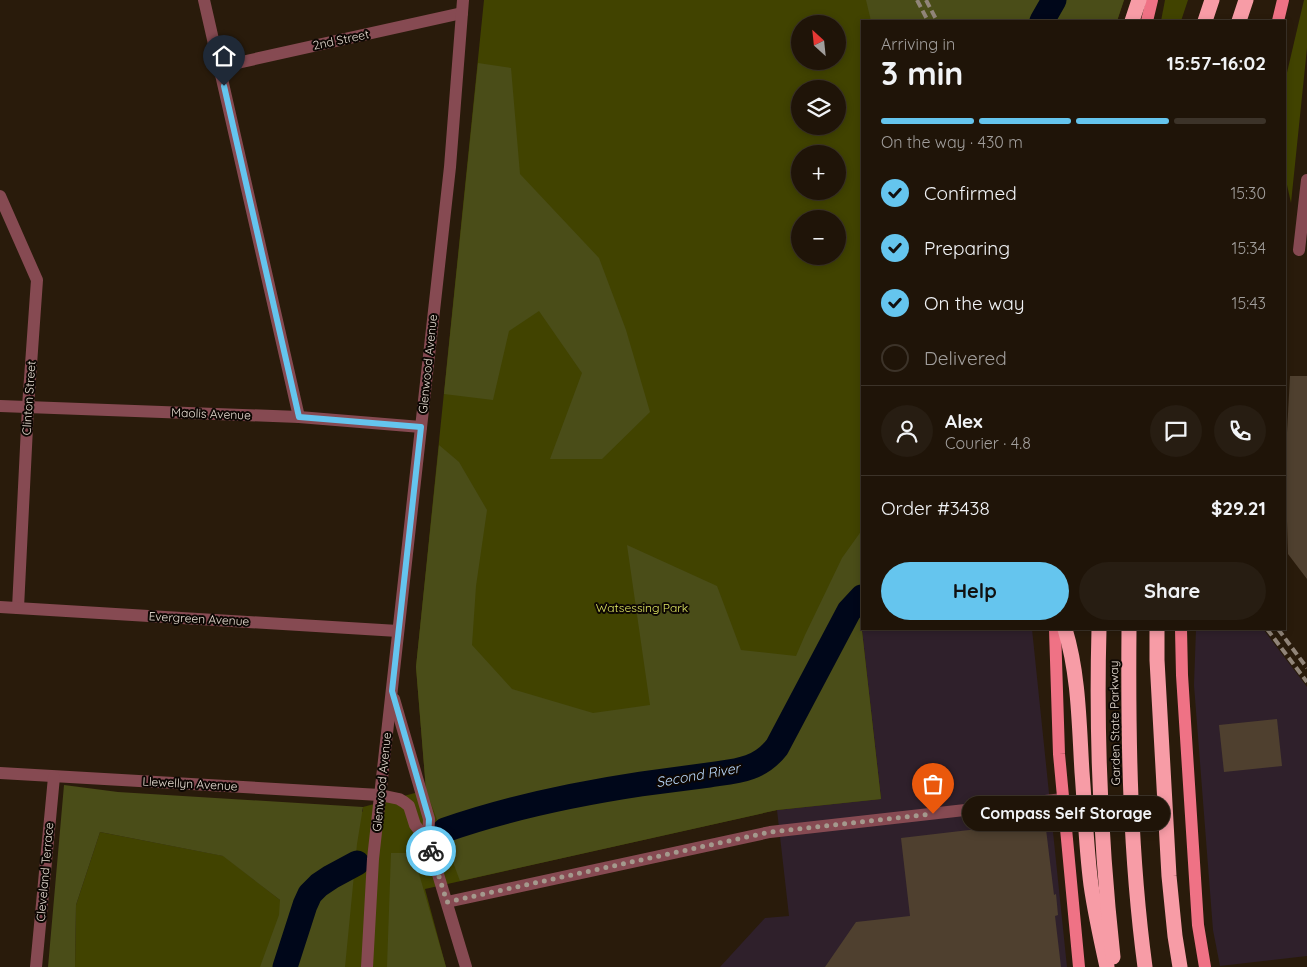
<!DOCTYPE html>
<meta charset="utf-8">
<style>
body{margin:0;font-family:Quicksand,sans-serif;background:#271d12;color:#f1f3f6;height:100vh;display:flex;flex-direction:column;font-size:19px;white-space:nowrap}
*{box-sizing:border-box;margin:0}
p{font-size:16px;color:#a19e9c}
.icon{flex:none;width:28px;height:28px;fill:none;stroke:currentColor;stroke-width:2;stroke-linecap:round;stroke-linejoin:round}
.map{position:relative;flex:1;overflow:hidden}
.sheet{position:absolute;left:861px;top:20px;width:425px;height:610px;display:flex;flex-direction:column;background:#1f1408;border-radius:0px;box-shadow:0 2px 8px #0003,0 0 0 1px #3c3329}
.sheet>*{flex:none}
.needle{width:32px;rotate:333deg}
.controls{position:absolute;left:791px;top:15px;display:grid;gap:10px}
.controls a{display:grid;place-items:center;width:55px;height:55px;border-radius:50%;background:#1f1408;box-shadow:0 2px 8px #0003,0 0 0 1px #3c3329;font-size:25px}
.pin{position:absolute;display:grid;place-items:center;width:42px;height:42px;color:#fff;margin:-51px -21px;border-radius:50% 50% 50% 0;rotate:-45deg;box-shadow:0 0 5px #0007}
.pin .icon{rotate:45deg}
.courier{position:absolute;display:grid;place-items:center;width:50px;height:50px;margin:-25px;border:4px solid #65c5ee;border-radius:50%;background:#fff;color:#222;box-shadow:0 1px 6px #0007}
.bubble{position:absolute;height:35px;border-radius:18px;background:#1f1408;box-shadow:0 2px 8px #0003,0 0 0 1px #3c3329;font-size:16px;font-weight:700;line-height:35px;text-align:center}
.headline em{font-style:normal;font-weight:700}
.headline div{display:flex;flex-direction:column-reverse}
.headline{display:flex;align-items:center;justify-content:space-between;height:85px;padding:0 20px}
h1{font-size:32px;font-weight:700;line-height:38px}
.bar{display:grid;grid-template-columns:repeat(4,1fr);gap:8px 5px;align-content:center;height:60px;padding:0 20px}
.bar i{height:6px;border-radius:4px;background:#3c3329}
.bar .current{background:#65c5ee}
.bar p{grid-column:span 4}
.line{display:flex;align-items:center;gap:12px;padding:0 20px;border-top:1px solid #3c3329}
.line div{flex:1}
.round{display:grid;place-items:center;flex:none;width:52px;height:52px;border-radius:26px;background:#271d12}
ol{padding:0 20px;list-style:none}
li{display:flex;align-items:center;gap:15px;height:55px}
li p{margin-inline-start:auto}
li .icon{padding:5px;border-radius:50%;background:#65c5ee;color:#111;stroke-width:4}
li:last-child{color:#a19e9c}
li i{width:28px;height:28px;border:2px solid #3c3329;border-radius:50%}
.primary-button{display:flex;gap:10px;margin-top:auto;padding:10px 20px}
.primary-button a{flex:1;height:58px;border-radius:30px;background:#65c5ee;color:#111;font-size:20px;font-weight:700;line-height:58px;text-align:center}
.primary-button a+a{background:#271d12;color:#f1f3f6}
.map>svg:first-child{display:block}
.industrial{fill:#2f202b}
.green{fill:#414300;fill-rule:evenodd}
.forest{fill:#4a4d18}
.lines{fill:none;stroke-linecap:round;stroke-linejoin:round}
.river{stroke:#00071a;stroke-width:25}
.building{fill:#4f402f}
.minor{stroke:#864a52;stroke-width:12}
.major{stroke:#ef7285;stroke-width:12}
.highway{stroke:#f79ca6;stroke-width:15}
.rail{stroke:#918579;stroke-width:4;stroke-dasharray:8 4;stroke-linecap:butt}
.done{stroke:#a4998d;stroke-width:5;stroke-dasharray:0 9}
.route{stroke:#65c5ee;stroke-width:6}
.labels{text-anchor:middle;stroke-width:4;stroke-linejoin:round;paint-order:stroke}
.street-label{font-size:12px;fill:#e7ddd3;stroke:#0d0703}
.park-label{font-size:12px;fill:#dfe663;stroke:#0d0703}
.water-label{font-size:14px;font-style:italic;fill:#bbdaff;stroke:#0d0703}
</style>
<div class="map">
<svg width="1307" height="967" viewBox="0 0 1307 967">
<rect width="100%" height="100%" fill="#291b0b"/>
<g class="industrial">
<path d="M862 621V629H1032L1067 967H720L765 918 789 916 777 810 881 798 861 622Z"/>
<path d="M1196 629H1263L1307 687V956L1220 966 1213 930 1194 685Z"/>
</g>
<g class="green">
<path d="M484 0H1124L1117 21H862V621L861 622 881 799 777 810 425 889 446 967H75L76 905 100 832 224 856 280 900 363 811V807L426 790 416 667ZM800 24H838V61H800ZM800 89H838V126H800ZM800 154H838V191H800ZM800 219H838V256H800Z"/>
<path d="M1165 0H1188L1181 21H1161Z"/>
<path d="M1304 0H1307V48L1291 203 1285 176V81Z"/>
</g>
<g class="forest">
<path d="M866 0H1124L1117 21H871Z"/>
<path d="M478 63 511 68 520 174 599 258 626 330 650 412 602 459H550L582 373 539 311 509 331 493 400 444 394Z"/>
<path d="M439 445 459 462 487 510 476 586 472 645 512 689 593 713 650 705 627 545 717 586 741 650 796 656 805 635 842 558 862 530V621L861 622 881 799 777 810 460 881 426 790 416 667Z"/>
<path d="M64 785 118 792 363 807 357 844 345 967H260L279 915 280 900 223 856 100 832 76 905 75 967H48Z"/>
<path d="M391 853H413L446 967H387Z"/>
</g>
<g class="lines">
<g class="river">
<path d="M1042 21 1054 0"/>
<path d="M445 830C508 808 575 794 641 784 663 781 686 778 709 775 722 773 737 772 750 767 761 763 770 756 777 747L849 611 862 597"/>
<path d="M285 967 305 905 310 894 319 885 331 877 357 863"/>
</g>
</g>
<g class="building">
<path d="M1290 376H1307V579L1288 554 1286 489H1285V451H1286Z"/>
<path d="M1277 719 1282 766 1224 772 1219 725Z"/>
<path d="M1045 821 1054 895 1056 894 1058 915 1055 916 1061 967H825L856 922 910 916 901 838Z"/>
</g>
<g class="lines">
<g class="minor">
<path d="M204 0 299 417"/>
<path d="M219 67 462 13"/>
<path d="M0 196 37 280 28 407 18 608"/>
<path d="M1299 250 1307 180"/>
<path d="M0 406 299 417 421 427"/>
<path d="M0 607 398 631"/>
<path d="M394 699 429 819 428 841 466 967"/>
<path d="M0 773 380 795 399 799 404 802 409 806 415 825 428 841"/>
<path d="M447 902 770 832 1063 799"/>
<path d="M36 967 54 777"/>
<path d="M367 967 373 859 450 167 463 0"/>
</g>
<g class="major">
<path d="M1147 21 1152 0"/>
<path d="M1278 21 1283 0"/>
<path d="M1055 629 1059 754 1079 967"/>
<path d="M1181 629 1182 675 1198 925 1205 967"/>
</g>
<g class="highway">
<path d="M1132 21 1139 0"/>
<path d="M1205 21 1212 0"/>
<path d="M1239 21 1246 0"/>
<path d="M1065 629C1079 675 1079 724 1082 772 1085 809 1086 847 1091 885 1095 913 1101 940 1107 967"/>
<path d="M1099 629C1096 738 1101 848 1113 957"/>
<path d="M1129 629C1128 742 1130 855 1145 967"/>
<path d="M1157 629V660L1169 876 1175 936 1180 967"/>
</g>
<g class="rail">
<path d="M917 0 928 21"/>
<path d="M926 0 937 21"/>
<path d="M1267 629 1307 682"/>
<path d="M1278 629 1307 668"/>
</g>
</g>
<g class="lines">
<path class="done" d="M431 851 447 902 770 832 933 814"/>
<path class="route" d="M224 86 299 417 421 427 392 691 429 819 428 841 431 851"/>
</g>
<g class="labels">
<g class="street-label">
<text transform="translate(341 40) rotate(-12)" y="4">2nd Street</text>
<text transform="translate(428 364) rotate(-84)" y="4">Glenwood Avenue</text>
<text transform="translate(29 398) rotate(-86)" y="4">Clinton Street</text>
<text transform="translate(211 414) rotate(2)" y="4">Maolis Avenue</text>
<text transform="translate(199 619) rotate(3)" y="4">Evergreen Avenue</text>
<text transform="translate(1115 723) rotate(-91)" y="4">Garden State Parkway</text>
<text transform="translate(382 782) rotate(-84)" y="4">Glenwood Avenue</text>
<text transform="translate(190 784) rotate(3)" y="4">Llewellyn Avenue</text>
<text transform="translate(45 872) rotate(-85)" y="4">Cleveland Terrace</text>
</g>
<g class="park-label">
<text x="642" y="612">Watsessing Park</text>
</g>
<g class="water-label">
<text transform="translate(698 775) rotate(-10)" y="5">Second River</text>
</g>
</g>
</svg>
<div class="controls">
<a><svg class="needle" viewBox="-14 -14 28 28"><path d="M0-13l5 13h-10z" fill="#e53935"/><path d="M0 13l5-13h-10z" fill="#a19e9c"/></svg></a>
<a><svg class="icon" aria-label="layers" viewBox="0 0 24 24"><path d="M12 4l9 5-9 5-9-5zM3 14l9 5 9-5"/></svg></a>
<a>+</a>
<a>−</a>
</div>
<div class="pin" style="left:933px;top:814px;background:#ea580c"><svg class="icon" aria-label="bag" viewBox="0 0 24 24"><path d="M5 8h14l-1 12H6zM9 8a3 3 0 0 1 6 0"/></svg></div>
<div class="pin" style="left:224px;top:86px;background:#1f2937"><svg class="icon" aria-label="home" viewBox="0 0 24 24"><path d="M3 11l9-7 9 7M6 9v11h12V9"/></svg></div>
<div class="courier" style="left:431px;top:851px"><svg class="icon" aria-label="bike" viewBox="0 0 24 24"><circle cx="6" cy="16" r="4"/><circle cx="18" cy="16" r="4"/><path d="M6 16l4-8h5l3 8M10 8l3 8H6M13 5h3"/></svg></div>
<div class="bubble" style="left:962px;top:796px;width:208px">Compass Self Storage</div>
<section class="sheet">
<div class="headline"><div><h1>3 min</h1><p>Arriving in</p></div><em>15:57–16:02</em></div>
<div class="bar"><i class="current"></i><i class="current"></i><i class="current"></i><i></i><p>On the way · 430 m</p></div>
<ol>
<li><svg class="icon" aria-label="check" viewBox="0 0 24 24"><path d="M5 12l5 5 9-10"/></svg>Confirmed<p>15:30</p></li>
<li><svg class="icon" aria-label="check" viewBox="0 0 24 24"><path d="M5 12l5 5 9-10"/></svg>Preparing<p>15:34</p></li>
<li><svg class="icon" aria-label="check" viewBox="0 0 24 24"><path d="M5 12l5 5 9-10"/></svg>On the way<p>15:43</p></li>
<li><i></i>Delivered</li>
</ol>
<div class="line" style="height:90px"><a class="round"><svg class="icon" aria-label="person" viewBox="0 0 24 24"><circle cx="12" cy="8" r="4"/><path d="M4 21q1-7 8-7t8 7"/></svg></a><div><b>Alex</b><p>Courier · 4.8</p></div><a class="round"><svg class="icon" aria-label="chat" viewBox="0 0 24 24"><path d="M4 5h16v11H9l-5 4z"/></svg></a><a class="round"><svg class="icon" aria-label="phone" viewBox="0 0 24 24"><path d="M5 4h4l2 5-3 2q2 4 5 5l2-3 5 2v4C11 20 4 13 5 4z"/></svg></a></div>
<div class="line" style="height:65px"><div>Order #3438</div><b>$29.21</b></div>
<div class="primary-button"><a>Help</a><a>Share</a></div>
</section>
</div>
